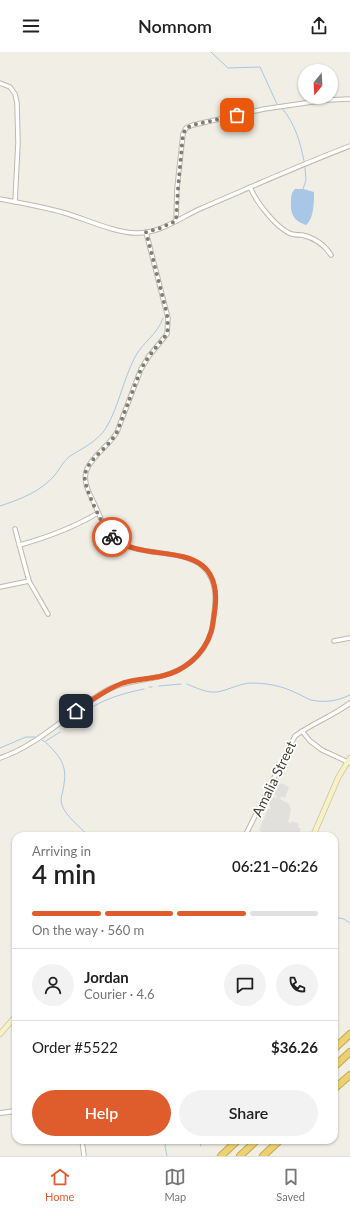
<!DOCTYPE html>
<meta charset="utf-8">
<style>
body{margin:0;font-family:Lato,sans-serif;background:#f2f2f2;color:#222;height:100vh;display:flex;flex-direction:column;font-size:15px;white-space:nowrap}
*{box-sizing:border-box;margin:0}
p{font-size:13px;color:#767676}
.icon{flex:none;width:22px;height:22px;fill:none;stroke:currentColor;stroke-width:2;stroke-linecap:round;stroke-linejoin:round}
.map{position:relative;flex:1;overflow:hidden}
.side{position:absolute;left:12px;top:780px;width:326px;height:312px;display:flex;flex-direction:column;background:#fff;border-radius:12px;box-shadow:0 1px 3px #0004}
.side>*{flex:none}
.needle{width:26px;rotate:198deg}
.fabs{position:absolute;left:298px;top:12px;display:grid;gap:8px}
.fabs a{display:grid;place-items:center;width:40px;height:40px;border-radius:50%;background:#fff;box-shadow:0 1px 3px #0004;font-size:20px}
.pin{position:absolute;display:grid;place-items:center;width:34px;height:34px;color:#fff;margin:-17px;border-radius:8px;box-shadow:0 2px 6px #0006}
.courier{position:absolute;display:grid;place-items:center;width:40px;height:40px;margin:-20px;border:3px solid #df5c2d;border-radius:50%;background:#fff;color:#222;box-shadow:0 1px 5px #0007}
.summary em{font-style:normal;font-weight:600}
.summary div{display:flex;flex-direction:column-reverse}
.summary{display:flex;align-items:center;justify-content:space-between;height:68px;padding:0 20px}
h1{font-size:26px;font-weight:600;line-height:30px}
.bar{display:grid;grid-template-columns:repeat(4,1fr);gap:6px 4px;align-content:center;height:48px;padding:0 20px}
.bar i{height:5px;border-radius:3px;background:#e0e0e0}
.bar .selected{background:#df5c2d}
.bar p{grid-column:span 4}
.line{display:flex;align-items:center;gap:10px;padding:0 20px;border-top:1px solid #e0e0e0}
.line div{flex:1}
.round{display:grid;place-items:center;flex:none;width:42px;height:42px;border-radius:21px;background:#f2f2f2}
.button{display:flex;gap:8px;margin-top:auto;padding:8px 20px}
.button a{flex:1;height:46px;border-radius:24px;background:#df5c2d;color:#fff;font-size:16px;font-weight:600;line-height:46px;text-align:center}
.button a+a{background:#f2f2f2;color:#222}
header{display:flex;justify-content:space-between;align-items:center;height:52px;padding:0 20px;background:#fff;font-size:18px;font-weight:600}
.dock{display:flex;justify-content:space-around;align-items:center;height:56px;border-top:1px solid #e0e0e0;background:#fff;font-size:11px;color:#767676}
.dock a{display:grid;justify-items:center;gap:2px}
.dock .selected{color:#df5c2d}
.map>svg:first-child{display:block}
.parking{fill:#e2e0dd}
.water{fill:#a8c6e6}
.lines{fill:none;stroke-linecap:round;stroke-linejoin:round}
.stream{stroke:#a8c6e6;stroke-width:1}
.minor-casing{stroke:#bdb9ac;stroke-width:5.5}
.tertiary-casing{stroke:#bdb9ac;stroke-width:6}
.secondary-casing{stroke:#cbc39a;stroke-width:6}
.motorway-casing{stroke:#c9a846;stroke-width:8}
.minor{stroke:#fff;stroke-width:3.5}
.tertiary{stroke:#fff;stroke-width:4}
.secondary{stroke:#f7f1c8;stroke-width:4.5}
.motorway{stroke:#ecd275;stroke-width:6}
.done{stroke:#7f7c73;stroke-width:4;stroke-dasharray:0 7.2}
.route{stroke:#df5c2d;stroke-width:5}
.labels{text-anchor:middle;stroke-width:3.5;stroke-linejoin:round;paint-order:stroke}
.street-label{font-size:14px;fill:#423f36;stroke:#fff}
</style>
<header><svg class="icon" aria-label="menu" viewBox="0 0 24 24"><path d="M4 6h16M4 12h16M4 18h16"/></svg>Nomnom<svg class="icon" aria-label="share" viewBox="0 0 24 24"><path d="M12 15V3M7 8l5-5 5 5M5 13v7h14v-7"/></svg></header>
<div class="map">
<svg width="350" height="1104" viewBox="0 0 350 1104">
<rect width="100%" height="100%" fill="#f0eee5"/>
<path class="parking" d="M279 731 283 732 289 735 285 746 282 744 280 747 289 752 291 758 288 770 291 771 292 769 299 772 298 775 301 777 297 784H264L261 782 262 780 259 778 268 757H271L269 753 266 752 263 754 270 739 272 744 276 746 277 745 274 742Z"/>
<path class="water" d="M295 137H303L314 140C314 150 314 167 306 173 294 169 290 162 291 150 291 145 291 141 295 137Z"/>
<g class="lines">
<g class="stream">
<path d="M211 0 228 16 260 15 277 52"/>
<path d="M282 56C295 72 300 89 304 109"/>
<path d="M303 137 306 128 305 116"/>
<path d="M0 454C21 447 40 440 55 423 60 416 63 410 70 404 83 396 98 389 106 376 119 354 123 328 135 305 142 291 158 282 163 266"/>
<path d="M187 632C196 636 207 641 217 640 229 638 240 631 252 631 266 631 282 634 294 640 300 642 305 646 311 648 324 651 338 649 350 643"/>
<path d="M159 634 181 632"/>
<path d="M149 635H152"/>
<path d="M65 676C77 666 90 655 104 649 117 643 130 640 144 637"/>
<path d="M42 688C47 690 51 696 55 700 66 713 66 722 63 738 62 743 60 747 62 753 66 765 80 774 88 784"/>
<path d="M46 689 60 680"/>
<path d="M0 696 26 685H35"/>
<path d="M334 865 344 867 350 871"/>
<path d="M201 1094 200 1091 202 1088"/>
<path d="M167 1104 165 1094 167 1088"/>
</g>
<g class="minor-casing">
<g id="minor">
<path d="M0 31 10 35 15 42 17 51 18 91 15 150"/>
<path d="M250 135C256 150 275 174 289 181 293 183 298 183 302 183 315 186 324 192 331 203"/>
<path d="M0 147C22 151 44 155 65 161 85 167 118 182 138 181 161 181 181 165 202 156 251 135 300 113 350 94"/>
<path d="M176 169 177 136 183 82 186 76 193 73 264 57 326 48 350 47"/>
<path d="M15 477 29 529 48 562"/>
<path d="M20 493C48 485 73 476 98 461"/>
<path d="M0 535 29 529"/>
<path d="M334 589 350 586"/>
<path d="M302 679 310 689 322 698 350 711"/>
<path d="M0 706C41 692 71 658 109 637 123 630 138 629 153 626 179 622 203 607 211 580 213 575 213 568 214 562 216 547 217 530 205 517 187 494 132 508 111 483 103 474 99 462 94 451 89 441 82 428 87 417 93 403 109 394 117 380L141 317 149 304 167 282 168 266 146 180"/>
<path d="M245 784 295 684C313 671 333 664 350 651"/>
<path d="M82 1088 84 1104"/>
</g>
</g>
<g class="tertiary-casing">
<path id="tertiary" d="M0 1061 16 1059"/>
</g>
<g class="secondary-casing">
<g id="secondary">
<path d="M313 784 338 726 350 706"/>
<path d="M0 982 16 964"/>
</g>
</g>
<g class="motorway-casing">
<g id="motorway">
<path d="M334 997 350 982"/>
<path d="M334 1015 350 1000"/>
<path d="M334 1037 350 1023"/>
<path d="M221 1104 238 1088"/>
<path d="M240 1104 257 1088"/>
<path d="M263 1104 280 1088"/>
</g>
</g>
<use href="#minor" class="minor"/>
<use href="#tertiary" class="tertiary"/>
<use href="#secondary" class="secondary"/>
<use href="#motorway" class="motorway"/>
</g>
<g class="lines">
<path class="done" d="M112 485C103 474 87 442 85 428 84 423 86 418 89 413 97 401 110 393 117 380L141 317 149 304 167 282 168 274 167 262 146 180 158 177 176 169 178 136 183 82 186 76 193 73 237 63"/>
<path class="route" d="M76 659C91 649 106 637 123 631 136 627 149 627 162 624 184 619 204 603 211 580 213 573 214 564 215 556 217 542 215 524 203 514 179 495 138 507 112 485"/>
</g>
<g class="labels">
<g class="street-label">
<text transform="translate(274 727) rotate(-64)" y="5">Amalia Street</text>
</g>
</g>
</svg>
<div class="fabs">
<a><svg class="needle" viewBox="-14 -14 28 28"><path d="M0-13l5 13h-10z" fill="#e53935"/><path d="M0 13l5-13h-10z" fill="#767676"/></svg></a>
</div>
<div class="pin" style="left:237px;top:63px;background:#ea580c"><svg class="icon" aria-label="bag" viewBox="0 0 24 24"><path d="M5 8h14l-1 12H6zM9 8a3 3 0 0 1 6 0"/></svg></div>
<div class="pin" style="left:76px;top:659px;background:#1f2937"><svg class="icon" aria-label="home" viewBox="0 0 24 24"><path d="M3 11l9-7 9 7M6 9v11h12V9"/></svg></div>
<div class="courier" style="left:112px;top:485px"><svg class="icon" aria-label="bike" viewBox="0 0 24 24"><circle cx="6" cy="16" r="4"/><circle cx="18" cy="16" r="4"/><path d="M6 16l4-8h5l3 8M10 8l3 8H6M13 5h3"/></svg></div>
<section class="side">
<div class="summary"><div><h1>4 min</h1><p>Arriving in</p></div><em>06:21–06:26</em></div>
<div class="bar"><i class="selected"></i><i class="selected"></i><i class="selected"></i><i></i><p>On the way · 560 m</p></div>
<div class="line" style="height:72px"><a class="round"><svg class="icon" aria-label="person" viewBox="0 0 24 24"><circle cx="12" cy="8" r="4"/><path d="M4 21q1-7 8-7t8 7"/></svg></a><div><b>Jordan</b><p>Courier · 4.6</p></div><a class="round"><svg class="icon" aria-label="chat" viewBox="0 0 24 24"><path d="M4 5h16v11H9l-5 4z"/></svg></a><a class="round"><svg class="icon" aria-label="phone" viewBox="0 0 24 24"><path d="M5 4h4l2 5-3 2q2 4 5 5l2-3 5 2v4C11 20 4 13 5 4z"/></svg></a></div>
<div class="line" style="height:52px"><div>Order #5522</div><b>$36.26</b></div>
<div class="button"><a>Help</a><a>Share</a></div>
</section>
</div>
<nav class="dock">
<a class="selected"><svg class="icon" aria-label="home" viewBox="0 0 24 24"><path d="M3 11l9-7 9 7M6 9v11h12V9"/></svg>Home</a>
<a><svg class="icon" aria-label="map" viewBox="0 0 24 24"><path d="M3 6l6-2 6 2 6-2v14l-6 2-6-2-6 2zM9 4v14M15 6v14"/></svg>Map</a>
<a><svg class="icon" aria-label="saved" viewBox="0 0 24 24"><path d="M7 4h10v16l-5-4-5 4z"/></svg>Saved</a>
</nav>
